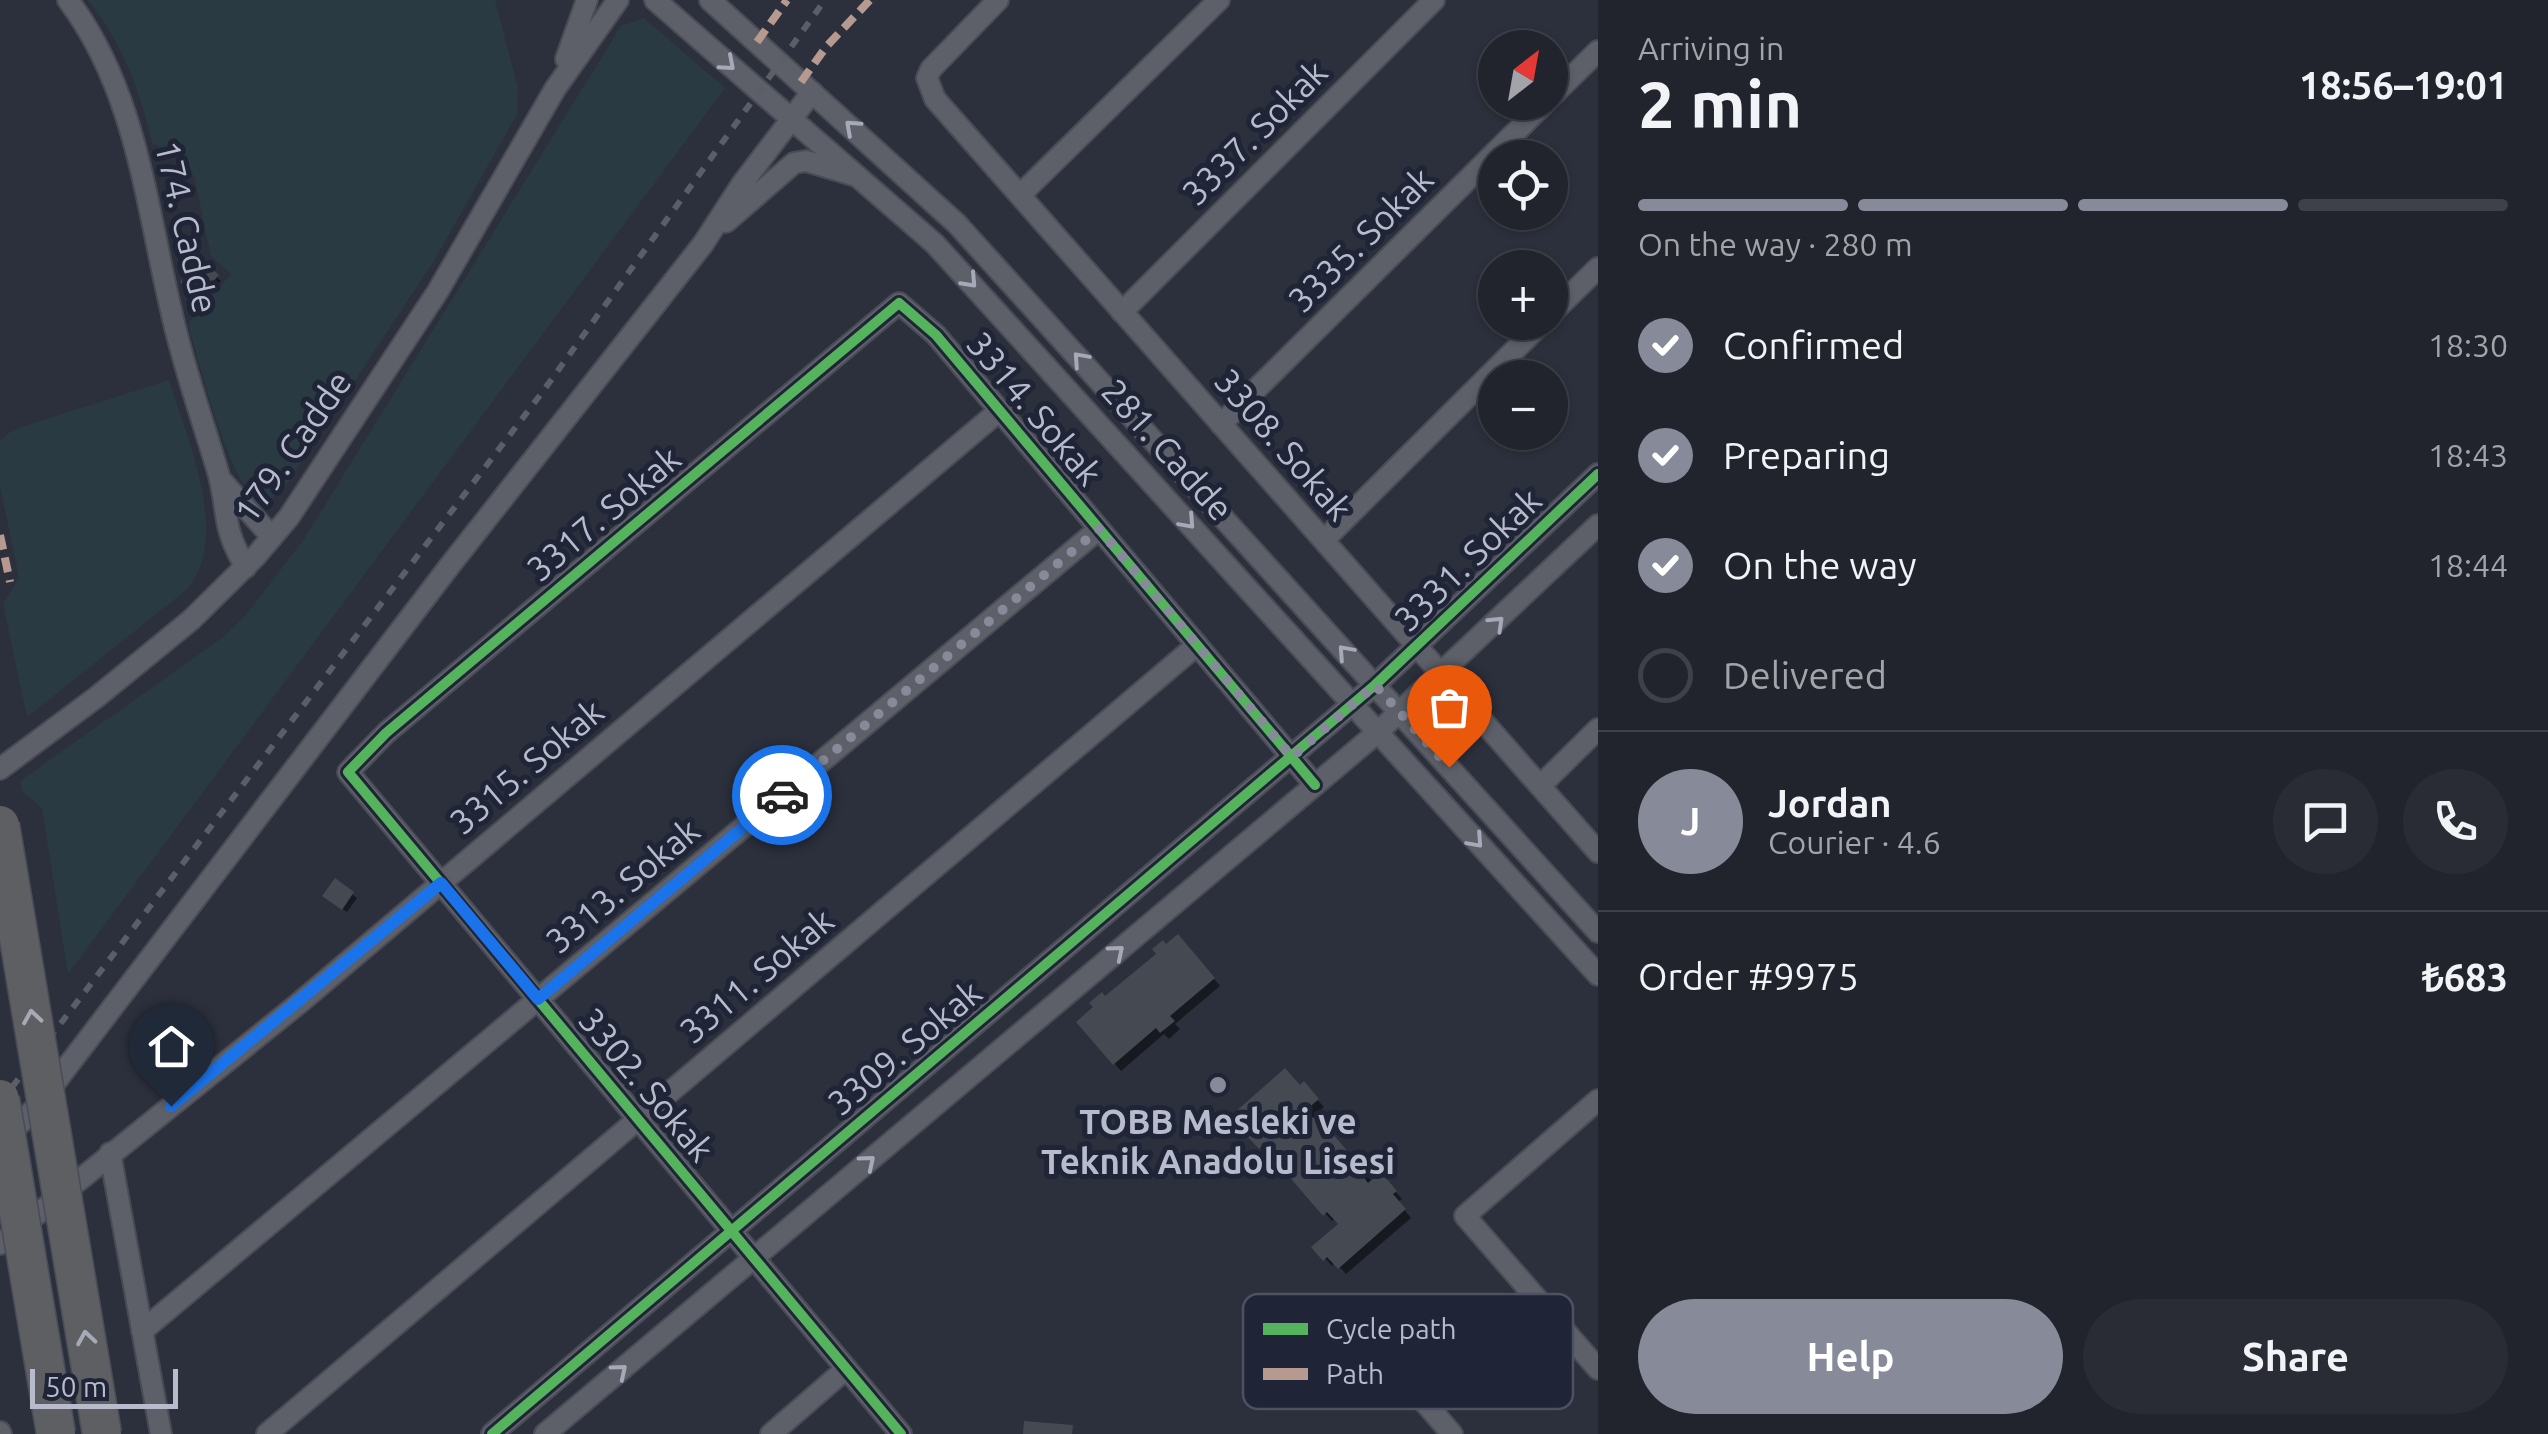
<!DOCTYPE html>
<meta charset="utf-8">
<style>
body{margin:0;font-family:Ubuntu,sans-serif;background:#292c35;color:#f1f3f6;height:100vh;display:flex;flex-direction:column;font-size:38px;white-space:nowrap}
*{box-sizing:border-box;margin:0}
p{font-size:32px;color:#a2a4aa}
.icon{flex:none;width:55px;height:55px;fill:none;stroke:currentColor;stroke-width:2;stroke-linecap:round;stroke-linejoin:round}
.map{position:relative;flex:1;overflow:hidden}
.details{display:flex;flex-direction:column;background:#21242d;width:950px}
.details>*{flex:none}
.needle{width:65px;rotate:31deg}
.controls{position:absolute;left:1478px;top:30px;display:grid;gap:20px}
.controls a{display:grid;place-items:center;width:90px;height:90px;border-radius:50%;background:#21242d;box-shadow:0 2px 8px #0004,0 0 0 2px #3e4149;font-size:50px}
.scale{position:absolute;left:30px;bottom:25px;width:148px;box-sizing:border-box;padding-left:10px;border:5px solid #b8bbcb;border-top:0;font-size:28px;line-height:35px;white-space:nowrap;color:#b8bbcb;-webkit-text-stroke:8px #1f2537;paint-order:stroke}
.pin{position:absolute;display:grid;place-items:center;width:85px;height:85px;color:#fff;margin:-102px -42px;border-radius:50% 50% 50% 0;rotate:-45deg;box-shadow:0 0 10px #0007}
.pin .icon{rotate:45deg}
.courier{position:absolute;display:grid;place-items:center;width:100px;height:100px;margin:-50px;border:8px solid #1a73e8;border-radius:50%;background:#fff;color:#222;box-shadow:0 2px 12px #0007}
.headline em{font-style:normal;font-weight:700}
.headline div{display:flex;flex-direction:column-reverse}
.headline{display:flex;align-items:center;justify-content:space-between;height:170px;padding:0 40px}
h1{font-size:65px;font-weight:700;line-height:75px}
.bar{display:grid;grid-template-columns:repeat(4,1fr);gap:15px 10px;align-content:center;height:120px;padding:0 40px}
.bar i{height:12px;border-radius:8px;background:#3e4149}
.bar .selected{background:#878a99}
.bar p{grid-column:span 4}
.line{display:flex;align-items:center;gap:25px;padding:0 40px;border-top:2px solid #3e4149}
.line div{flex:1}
.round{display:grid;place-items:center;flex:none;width:105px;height:105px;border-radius:52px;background:#292c35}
ol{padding:0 40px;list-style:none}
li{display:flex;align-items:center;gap:30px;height:110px}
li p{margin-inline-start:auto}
li .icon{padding:10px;border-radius:50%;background:#878a99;color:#fff;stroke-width:4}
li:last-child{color:#a2a4aa}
li i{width:55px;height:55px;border:5px solid #3e4149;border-radius:50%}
.button{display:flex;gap:20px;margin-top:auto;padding:20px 40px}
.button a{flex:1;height:115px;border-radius:60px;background:#878a99;color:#fff;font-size:40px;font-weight:700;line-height:115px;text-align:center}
.button a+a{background:#292c35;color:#f1f3f6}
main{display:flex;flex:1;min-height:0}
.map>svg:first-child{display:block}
.green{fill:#293a42}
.shadow{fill:#0007}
.building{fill:#454952}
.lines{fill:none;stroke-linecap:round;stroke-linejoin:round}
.street-casing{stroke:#494c55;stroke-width:24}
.street{stroke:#5d6069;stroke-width:20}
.rail{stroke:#5b5e67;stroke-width:6;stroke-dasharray:10 10;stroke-linecap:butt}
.highway-bridge-casing{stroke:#494c57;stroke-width:41;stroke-linecap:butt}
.highway-bridge{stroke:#5d5f62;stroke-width:38}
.quiet{stroke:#b69a8f;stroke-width:8;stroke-dasharray:15 8;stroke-linecap:butt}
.cycleway-casing{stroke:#1f2537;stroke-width:16}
.cycleway{stroke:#56b35d;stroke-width:10}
.oneway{stroke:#a6a9b7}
.oneway2{stroke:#a6a9b6}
.done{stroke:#878a99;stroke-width:10;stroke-dasharray:0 18}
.route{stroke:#1a73e8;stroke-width:12}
.poi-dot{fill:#878a99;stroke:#1f2537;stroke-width:4}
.labels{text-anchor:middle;stroke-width:10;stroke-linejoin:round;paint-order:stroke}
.street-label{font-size:35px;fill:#b8bbcb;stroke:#1f2537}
.poi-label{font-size:35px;font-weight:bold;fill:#b8bbcb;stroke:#1f2537}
.key{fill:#1f2537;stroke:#4d5263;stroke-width:2.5}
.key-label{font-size:28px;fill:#b8bbcb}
</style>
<main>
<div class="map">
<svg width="1598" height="1434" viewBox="0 0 1598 1434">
<rect width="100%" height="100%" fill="#2c303c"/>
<g class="green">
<path d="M88 0H495L518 88 517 114 435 259 285 487 270 500 256 498C227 477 199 362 188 324L231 274 211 256 195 180 189 166 175 154 152 143C140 90 122 43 88 0Z"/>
<path d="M644 18 725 88 68 974 42 808 22 791 20 781 222 638 246 615 304 539 621 26Z"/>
<path d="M169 380C187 438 232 539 186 590L27 717 3 604 19 578 0 486V441L10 432 31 424Z"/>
</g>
<g class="shadow">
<path d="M201 263 221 281 204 300 183 282Z"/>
<path d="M336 882 357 898 347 912 329 900Z"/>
<path d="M1185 944 1220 986 1175 1024 1180 1029 1169 1039 1164 1034 1121 1071 1079 1022 1166 948Z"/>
<path d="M1304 1085 1324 1107 1314 1116 1373 1182H1387L1402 1199 1398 1202 1411 1218 1346 1274 1335 1262 1332 1266 1315 1247 1341 1224 1336 1217 1332 1221 1270 1151 1267 1154 1260 1147Z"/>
</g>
<g class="building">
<path d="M201 259 219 275 198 298 180 282Z"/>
<path d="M335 878 354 892 342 910 322 896Z"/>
<path d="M1178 934 1215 978 1170 1016 1175 1021 1160 1033 1156 1028 1113 1065 1076 1022 1093 1007 1089 1003 1102 992 1105 996 1156 954 1152 949 1163 940 1166 944Z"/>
<path d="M1285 1068 1300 1085 1304 1081 1319 1099 1306 1110 1313 1118 1316 1115 1366 1172 1362 1175 1368 1183 1381 1172 1397 1191 1393 1194 1406 1209 1338 1269 1327 1257 1323 1261 1311 1247 1338 1224 1327 1212 1323 1216 1269 1153 1273 1150 1266 1142 1259 1149 1243 1132 1247 1128 1234 1113Z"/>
<path d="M1024 1421 1073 1425 1072 1434H1023Z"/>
</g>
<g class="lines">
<g class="street-casing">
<g id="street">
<path d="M68 0C136 90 146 204 171 310 183 366 202 418 218 472 229 512 221 527 246 567"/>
<path d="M655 0 935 244 1598 975"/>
<path d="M710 0 957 224 1598 932"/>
<path d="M998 0 931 69 927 78 935 99 1598 852"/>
<path d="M566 59 587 0"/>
<path d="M1550 98 1598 51"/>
<path d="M1020 195 1219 0"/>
<path d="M726 222 794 163 806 161 853 175"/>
<path d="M1122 312 1434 0"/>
<path d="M1550 315 1598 268"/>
<path d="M1221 424 1546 102"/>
<path d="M220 479 272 537"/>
<path d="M1324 540 1543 322"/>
<path d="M0 769 98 696 191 620 255 557 289 517 438 291 555 89 618 0"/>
<path d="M1540 786 1598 729"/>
<path d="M1598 1100 1465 1216 1598 1369"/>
<path d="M5 1139 38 1105 448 568 703 244 742 184 812 92"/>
<path d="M110 1153 161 1434"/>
<path d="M0 1244 298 1004 999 411"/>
<path d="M1350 1316 1452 1434"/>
<path d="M142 1331 1099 529"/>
<path d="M0 1432 1 1434"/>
<path d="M267 1434 1197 645"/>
<path d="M492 1434 1375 685 1598 474"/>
<path d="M545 1434 1378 732 1598 525"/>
<path d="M771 1434 846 1369"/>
<path d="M901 1434 348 772 386 733 899 303 936 335 1315 785"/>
</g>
</g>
<use href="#street" class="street"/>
<path class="rail" d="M0 1103 541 394 825 0"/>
<g class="highway-bridge-casing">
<g id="highway-bridge">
<path d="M0 825 102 1434"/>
<path d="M0 1099 56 1434"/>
</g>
</g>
<use href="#highway-bridge" class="highway-bridge"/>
<g class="quiet">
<path d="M757 42 787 0"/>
<path d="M801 82 826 47 870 0"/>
<path d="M0 535 10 582"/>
</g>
<g class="cycleway-casing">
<g id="cycleway">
<path d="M492 1434 1375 685 1598 474"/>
<path d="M901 1434 348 772 386 733 899 303 936 335 1315 785"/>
</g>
</g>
<use href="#cycleway" class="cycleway"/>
</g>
<defs><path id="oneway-chevron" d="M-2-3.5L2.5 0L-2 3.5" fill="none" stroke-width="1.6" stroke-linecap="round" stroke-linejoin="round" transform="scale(2.5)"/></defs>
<g class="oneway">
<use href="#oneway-chevron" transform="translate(728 64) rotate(41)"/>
<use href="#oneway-chevron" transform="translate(852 127) rotate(-138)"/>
<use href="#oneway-chevron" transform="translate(970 281) rotate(47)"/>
<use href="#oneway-chevron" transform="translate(1080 359) rotate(-132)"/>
<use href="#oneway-chevron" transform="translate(1188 522) rotate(48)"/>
<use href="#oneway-chevron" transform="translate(1497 623) rotate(-44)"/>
<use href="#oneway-chevron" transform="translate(1345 652) rotate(-132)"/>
<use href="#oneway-chevron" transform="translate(1476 841) rotate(48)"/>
<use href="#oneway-chevron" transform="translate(1117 952) rotate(-40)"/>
<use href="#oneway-chevron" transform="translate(868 1162) rotate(-40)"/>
<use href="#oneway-chevron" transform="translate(620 1371) rotate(-40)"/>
</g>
<g class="oneway2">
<use href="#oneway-chevron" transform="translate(32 1017) rotate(-99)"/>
<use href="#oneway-chevron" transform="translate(86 1338) rotate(-99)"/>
</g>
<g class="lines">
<path class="done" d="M782 795 1099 529 1292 757 1375 685 1449 767"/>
<path class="route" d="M171 1106 441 883 538 999 782 795"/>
</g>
<circle class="poi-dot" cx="1218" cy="1085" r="10"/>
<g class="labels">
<g class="street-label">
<text transform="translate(1255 133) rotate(-45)" y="12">3337. Sokak</text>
<text transform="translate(186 227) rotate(77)" y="12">174. Cadde</text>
<text transform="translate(1361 240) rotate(-45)" y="12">3335. Sokak</text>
<text transform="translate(1034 409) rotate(50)" y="12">3314. Sokak</text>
<text transform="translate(1283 445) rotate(49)" y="12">3308. Sokak</text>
<text transform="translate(293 447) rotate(-55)" y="12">179. Cadde</text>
<text transform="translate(1167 450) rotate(48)" y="12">281. Cadde</text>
<text transform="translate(604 514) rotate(-40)" y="12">3317. Sokak</text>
<text transform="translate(1468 560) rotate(-44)" y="12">3331. Sokak</text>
<text transform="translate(527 767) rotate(-40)" y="12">3315. Sokak</text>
<text transform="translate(623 886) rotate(-40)" y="12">3313. Sokak</text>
<text transform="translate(757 976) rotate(-40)" y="12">3311. Sokak</text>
<text transform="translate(905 1048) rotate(-40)" y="12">3309. Sokak</text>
<text transform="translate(646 1085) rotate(50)" y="12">3302. Sokak</text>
</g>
<g class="poi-label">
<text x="1218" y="1134">TOBB Mesleki ve<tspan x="1218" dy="40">Teknik Anadolu Lisesi</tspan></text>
</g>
</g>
<rect x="1243" y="1294" width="330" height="115" rx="15" class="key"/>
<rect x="1263" y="1323" width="45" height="12" fill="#56b35d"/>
<rect x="1263" y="1368" width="45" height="12" fill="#b69a8f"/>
<g class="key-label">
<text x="1326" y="1339">Cycle path</text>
<text x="1326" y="1384">Path</text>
</g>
</svg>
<div class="controls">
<a><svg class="needle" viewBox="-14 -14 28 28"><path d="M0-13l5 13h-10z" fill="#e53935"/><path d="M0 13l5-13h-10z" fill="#a2a4aa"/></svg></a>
<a><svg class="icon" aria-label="locate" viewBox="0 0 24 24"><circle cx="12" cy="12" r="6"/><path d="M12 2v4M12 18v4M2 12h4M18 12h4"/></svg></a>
<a>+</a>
<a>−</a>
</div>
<div class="scale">50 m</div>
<div class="pin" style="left:1449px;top:767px;background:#ea580c"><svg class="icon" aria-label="bag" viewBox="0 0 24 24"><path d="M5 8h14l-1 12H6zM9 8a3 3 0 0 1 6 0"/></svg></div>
<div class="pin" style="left:171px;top:1106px;background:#1f2937"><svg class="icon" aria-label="home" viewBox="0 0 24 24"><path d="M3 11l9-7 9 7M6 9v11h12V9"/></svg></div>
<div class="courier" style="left:782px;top:795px"><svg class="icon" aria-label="car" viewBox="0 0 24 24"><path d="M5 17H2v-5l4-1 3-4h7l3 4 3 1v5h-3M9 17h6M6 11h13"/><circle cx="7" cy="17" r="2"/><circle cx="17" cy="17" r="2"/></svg></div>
</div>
<section class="details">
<div class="headline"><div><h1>2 min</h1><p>Arriving in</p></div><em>18:56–19:01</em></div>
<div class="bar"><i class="selected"></i><i class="selected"></i><i class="selected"></i><i></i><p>On the way · 280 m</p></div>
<ol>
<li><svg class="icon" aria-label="check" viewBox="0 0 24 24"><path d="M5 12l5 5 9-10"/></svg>Confirmed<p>18:30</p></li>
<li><svg class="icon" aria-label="check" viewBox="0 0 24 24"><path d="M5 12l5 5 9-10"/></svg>Preparing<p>18:43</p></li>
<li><svg class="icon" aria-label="check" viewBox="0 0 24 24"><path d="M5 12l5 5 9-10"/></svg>On the way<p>18:44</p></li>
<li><i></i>Delivered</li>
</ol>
<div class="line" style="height:180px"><b class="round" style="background:#878a99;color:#fff">J</b><div><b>Jordan</b><p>Courier · 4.6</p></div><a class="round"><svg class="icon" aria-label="chat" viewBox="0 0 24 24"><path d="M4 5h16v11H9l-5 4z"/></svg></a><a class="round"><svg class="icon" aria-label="phone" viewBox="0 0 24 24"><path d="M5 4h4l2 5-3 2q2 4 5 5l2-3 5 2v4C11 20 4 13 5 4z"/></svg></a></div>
<div class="line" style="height:130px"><div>Order #9975</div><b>₺683</b></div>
<div class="button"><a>Help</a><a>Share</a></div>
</section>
</main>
